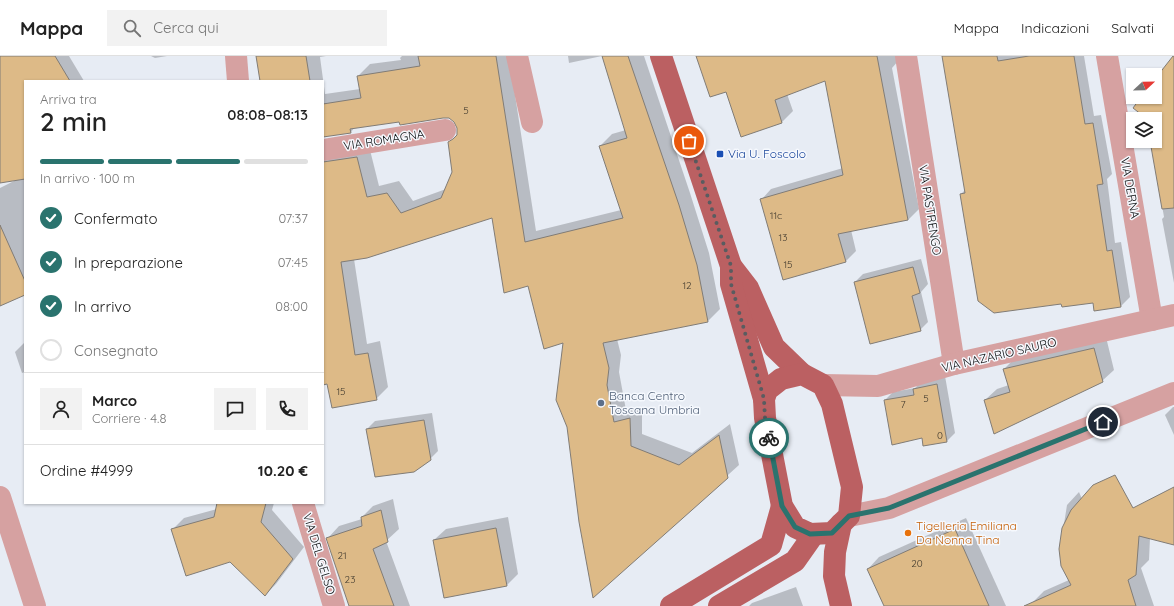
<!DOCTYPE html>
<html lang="it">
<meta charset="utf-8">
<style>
body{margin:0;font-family:Quicksand,sans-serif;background:#f2f2f2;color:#222;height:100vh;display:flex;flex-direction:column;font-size:15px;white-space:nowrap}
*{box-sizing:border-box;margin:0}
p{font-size:13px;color:#767676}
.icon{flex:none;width:22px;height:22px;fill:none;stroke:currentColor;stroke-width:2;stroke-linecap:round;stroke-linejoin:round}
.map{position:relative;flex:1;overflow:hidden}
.drawer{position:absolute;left:24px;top:24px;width:300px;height:424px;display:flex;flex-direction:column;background:#fff;border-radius:0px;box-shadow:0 1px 3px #0004}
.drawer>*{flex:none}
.needle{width:26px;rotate:68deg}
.fabs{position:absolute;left:1126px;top:12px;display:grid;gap:8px}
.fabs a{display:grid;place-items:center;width:36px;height:36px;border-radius:0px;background:#fff;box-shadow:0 1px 3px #0004;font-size:20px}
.pin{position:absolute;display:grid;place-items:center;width:34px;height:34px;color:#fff;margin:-17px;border:2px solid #fff;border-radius:50%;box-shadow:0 1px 4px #0007}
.courier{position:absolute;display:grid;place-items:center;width:40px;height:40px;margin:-20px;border:3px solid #2a736e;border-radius:50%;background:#fff;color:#222;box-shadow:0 1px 5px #0007}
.overview em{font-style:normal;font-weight:600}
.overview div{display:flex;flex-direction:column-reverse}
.overview{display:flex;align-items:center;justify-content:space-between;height:68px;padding:0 16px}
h1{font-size:26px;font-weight:600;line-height:30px}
.bar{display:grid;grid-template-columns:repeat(4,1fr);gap:6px 4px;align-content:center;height:48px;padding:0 16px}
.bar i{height:5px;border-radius:3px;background:#e0e0e0}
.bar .selected{background:#2a736e}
.bar p{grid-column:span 4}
.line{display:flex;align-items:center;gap:10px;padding:0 16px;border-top:1px solid #e0e0e0}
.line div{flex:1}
.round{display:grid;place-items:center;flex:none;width:42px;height:42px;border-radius:0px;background:#f2f2f2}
ol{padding:0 16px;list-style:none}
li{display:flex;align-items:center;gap:12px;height:44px}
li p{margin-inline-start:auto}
li .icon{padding:4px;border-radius:50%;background:#2a736e;color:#fff;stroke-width:4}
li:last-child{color:#767676}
li i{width:22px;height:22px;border:2px solid #e0e0e0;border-radius:50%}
header{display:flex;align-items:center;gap:24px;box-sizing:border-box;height:56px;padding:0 20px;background:#fff;border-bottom:1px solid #e0e0e0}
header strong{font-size:19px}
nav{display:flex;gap:22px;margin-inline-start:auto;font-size:14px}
.search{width:280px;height:36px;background:#f2f2f2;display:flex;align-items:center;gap:10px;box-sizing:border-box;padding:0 14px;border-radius:0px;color:#767676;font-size:15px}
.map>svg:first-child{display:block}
.shadow{fill:#0003}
.building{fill:#ddba87;stroke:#817c76}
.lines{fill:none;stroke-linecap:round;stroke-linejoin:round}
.minor{stroke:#d6a1a1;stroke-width:22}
.major{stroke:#bb6062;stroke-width:22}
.done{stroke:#595c60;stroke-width:4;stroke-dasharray:0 7.2}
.route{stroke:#2a736e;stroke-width:5}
.transit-dot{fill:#1a4fb4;stroke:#f6f9fe;stroke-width:1.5}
.service-dot{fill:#5c6f8a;stroke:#f6f9fe;stroke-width:1.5}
.food-dot{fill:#e8710a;stroke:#f6f9fe;stroke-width:1.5}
.labels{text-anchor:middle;stroke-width:3;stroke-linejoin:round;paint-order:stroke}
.number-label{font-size:10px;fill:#413a2e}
.street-label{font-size:12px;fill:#0d0f11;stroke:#f6f9fe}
.transit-label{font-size:12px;fill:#164399;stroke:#f6f9fe;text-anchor:start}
.service-label{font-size:12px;fill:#4e5e75;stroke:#f6f9fe;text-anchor:start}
.food-label{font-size:12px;fill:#c56008;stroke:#f6f9fe;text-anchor:start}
</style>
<header>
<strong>Mappa</strong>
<div class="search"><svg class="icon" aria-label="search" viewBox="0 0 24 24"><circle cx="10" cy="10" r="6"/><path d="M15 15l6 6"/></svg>Cerca qui</div>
<nav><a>Mappa</a><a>Indicazioni</a><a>Salvati</a></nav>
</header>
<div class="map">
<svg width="1174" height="550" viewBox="0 0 1174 550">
<rect width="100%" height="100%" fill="#e7ecf4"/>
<g class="shadow">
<path d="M0 0H69L84 25H25V238L0 249V132L16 124 6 62 0 65Z"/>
<path d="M151 0H167L155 2Z"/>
<path d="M257 0H326L320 1 325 38 360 33 358 20 370 8 401 4 400 2 402 0H509L536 175 621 154 600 90 612 78 626 74 603 0H644L690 137 709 197 720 253 708 265 617 283 621 299 619 316 626 354 642 351V378L692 397 730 368 739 409 594 540 564 286 529 229 493 160 354 203 367 288 380 285 388 331 376 343 328 327H323V85L369 90 379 130 399 125 413 145 446 133 453 116 449 86 458 78V72L455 65 449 61 400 64 355 71 351 76 323 80V25H261Z"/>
<path d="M568 0H602L569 7Z"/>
<path d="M700 0H899V4L892 12 919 153 908 164 851 174 856 195 846 205 761 144 771 133 843 112 826 24 787 38 793 55 782 66 741 79 726 35Z"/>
<path d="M943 0H1084L1094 60 1101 59 1112 118 1107 123 1115 187 1121 186 1130 241 1121 250 1094 246 1062 247 961 138 965 134Z"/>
<path d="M1174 0V227L1162 163 1164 161 1151 85H1155V63H1148L1143 41H1155V25Z"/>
<path d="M921 203 928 228 921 236 928 266 920 274 855 226 863 218Z"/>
<path d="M1106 281 1114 314 1102 325 985 344 997 333 1009 329 1004 313 1015 302Z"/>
<path d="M25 286V316L22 317 15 296Z"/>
<path d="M945 320 955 377 947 385 885 344 893 336 915 332 922 325Z"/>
<path d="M1173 351H1174V379L1165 359Z"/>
<path d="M432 357 438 395 430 403 367 373 375 365Z"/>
<path d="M1079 436 1097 478 1174 447V486L1150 482 1149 504 1141 512 1154 550H1032L1031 548 1044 535 1069 524 1060 493 1067 449Z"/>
<path d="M393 443 399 473 386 485 410 550H350L328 482 339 470 362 463V461L373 450Z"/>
<path d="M218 447H274L272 454 304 491 276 528 265 539 230 505 172 474 184 462 217 453Z"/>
<path d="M508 461 518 518 507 529 434 484 446 473Z"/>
<path d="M966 462 1006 550H885L868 513 879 501Z"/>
<path d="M796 531 803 550H749L752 547Z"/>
</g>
<g class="building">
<path d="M0 0H55L70 25H25V123L0 127Z"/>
<path d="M256 0H306L310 25H260Z"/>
<path d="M418 0H496L525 186 623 162 599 90 627 82 602 0H628L679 149 697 209 708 266 603 287 609 312 607 329 614 366 630 362 631 390 679 409 719 379 728 422 593 542 579 466 567 371 556 344 563 287 544 293 528 230 504 237 492 162 367 202 341 206 355 299 368 297 377 344 332 352 327 328 323 329V106L357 101 367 141 387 137 401 157 441 142 452 116 448 86 453 83 457 79V72L454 66 449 62H443L400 69 399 66 350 73 351 77 323 81V48L361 42 357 20 420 10Z"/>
<path d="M696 0H877L908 164 838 178 846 206 783 224 760 143 843 119 825 25 775 44 782 67 741 81 726 36 710 41Z"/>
<path d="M942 0H997L998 5 1029 0H1074L1085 68 1093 67 1103 128 1097 129 1107 195 1112 194 1121 251 1094 255 1093 247 1062 251 1061 248 994 257 978 245 960 138 965 137Z"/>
<path d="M1173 0H1174V152L1162 153 1150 85H1155V63H1147L1133 52 1141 41H1155V23Z"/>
<path d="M0 169 25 225V239L0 250Z"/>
<path d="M913 211 920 237 912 240 921 275 870 288 854 226Z"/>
<path d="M1094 292 1103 326 994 378 984 344 1010 336 1003 313Z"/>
<path d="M937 328 947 386 923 390 922 382 892 389 884 344 914 339 913 333Z"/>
<path d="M424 364 431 404 414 416 375 421 366 373Z"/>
<path d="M1115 419 1133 452 1174 431V489L1139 480 1136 519 1128 524 1136 550H1024L1071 529 1061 510 1059 493 1062 472 1071 454 1093 429Z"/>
<path d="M217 447H266L261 466 293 503 265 540 230 506 186 520 171 473 214 461Z"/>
<path d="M381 454 388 486 373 493 394 550H349L326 482 362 470 361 461Z"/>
<path d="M496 472 507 530 444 542 433 484Z"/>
<path d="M955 473 989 550H884L867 513Z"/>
</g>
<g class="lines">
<g class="minor">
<path d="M236 0 238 25"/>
<path d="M517 0 532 66"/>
<path d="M906 0 954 308"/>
<path d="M1107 0 1152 264"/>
<path d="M323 94 445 74"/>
<path d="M823 329 878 330 954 308 1174 259"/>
<path d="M0 441 35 550"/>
<path d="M303 447 334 550"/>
<path d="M849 460 889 452 1174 337"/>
</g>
<g class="major">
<path d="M661 0 731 210 748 232 774 291 802 318"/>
<path d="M731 210V228L764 343"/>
<path d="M802 318 823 329 832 348 852 431 849 460 832 477 810 478 795 471 782 450 765 362 764 343 767 334 781 323Z"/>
<path d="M671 550 771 489 782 450"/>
<path d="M719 550 795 505 814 478"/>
<path d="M841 550 834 520 835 496 841 468"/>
</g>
</g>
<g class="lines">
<path class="done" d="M689 85 731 210V228L764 343 765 362 769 382"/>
<path class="route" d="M769 382 782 450 795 471 810 478 832 477 849 460 889 452 1103 366"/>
</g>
<rect class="transit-dot" x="716" y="94" width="8" height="8" rx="2"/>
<circle class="service-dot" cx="601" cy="347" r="4"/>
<circle class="food-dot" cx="908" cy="477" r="4"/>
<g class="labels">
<g class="number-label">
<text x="466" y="58">5</text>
<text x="776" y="163">11c</text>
<text x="783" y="185">13</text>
<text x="788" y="212">15</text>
<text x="687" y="233">12</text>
<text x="341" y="339">15</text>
<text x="926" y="346">5</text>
<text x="903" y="352">7</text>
<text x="940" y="383">0</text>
<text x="342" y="503">21</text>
<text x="917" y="511">20</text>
<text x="350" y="527">23</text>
</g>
<g class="street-label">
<text transform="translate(384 84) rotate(-9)" y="4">VIA ROMAGNA</text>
<text transform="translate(1130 132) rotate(80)" y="4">VIA DERNA</text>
<text transform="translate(930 154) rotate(81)" y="4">VIA PASTRENGO</text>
<text transform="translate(999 299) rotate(-13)" y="4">VIA NAZARIO SAURO</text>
<text transform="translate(319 498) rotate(73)" y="4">VIA DEL GELSO</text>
</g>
<g class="transit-label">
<text x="728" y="102">Via U. Foscolo</text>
</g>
<g class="service-label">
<text x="609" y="344">Banca Centro<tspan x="609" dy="14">Toscana Umbria</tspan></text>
</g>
<g class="food-label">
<text x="916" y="474">Tigelleria Emiliana<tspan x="916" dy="14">Da Nonna Tina</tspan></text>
</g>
</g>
</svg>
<div class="fabs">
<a><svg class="needle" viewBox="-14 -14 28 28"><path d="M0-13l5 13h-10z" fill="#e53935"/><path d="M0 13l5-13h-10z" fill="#767676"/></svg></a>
<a><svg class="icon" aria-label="layers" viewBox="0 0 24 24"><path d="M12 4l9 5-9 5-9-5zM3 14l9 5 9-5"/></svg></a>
</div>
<div class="pin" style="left:689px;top:85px;background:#ea580c"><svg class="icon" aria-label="bag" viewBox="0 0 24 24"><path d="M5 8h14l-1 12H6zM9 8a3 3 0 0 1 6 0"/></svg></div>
<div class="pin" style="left:1103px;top:366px;background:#1f2937"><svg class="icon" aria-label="home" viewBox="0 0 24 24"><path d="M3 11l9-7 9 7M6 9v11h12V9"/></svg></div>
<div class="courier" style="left:769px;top:382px"><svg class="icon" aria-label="bike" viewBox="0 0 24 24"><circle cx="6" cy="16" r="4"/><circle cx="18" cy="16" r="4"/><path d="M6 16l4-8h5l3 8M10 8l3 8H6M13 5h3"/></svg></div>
<section class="drawer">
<div class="overview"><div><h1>2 min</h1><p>Arriva tra</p></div><em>08:08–08:13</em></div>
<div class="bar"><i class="selected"></i><i class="selected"></i><i class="selected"></i><i></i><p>In arrivo · 100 m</p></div>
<ol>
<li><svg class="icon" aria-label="check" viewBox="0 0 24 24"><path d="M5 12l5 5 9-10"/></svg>Confermato<p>07:37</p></li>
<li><svg class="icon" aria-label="check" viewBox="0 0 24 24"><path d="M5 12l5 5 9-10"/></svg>In preparazione<p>07:45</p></li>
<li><svg class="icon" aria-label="check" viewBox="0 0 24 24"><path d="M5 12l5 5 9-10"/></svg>In arrivo<p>08:00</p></li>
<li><i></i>Consegnato</li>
</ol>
<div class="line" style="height:72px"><a class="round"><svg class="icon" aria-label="person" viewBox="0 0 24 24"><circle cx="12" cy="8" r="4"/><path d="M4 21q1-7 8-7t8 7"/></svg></a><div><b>Marco</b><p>Corriere · 4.8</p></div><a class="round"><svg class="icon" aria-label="chat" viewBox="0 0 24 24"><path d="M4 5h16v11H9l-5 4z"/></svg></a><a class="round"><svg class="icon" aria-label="phone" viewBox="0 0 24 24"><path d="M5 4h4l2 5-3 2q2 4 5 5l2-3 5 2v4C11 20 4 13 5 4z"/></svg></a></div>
<div class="line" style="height:52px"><div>Ordine #4999</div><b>10.20 €</b></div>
</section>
</div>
